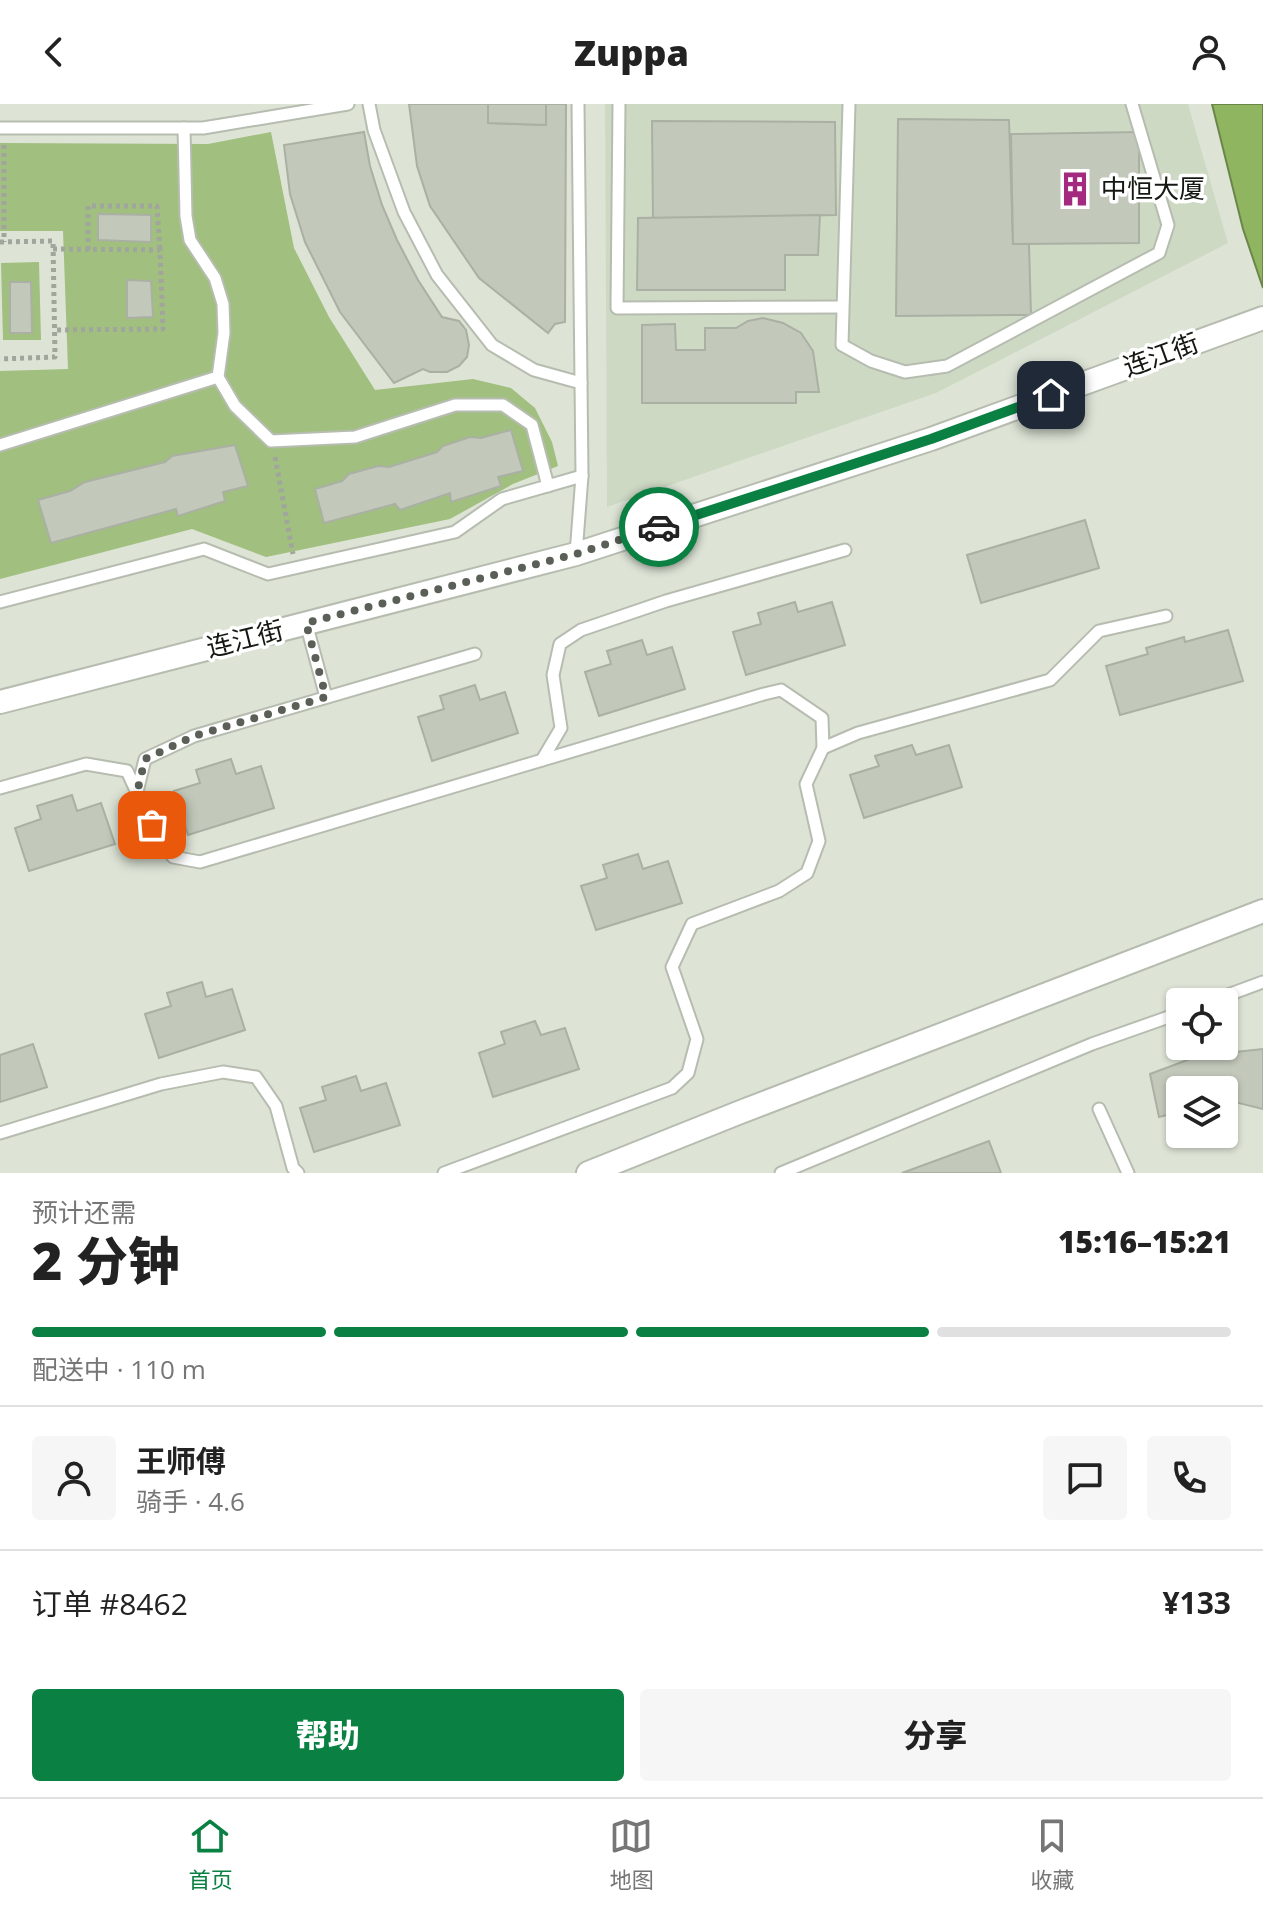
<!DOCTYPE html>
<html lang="zh">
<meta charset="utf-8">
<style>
body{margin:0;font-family:"Open Sans","Noto Sans SC",sans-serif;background:#f6f6f6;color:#222;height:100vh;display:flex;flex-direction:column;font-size:30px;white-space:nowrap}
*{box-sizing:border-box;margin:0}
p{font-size:26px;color:#767676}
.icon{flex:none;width:44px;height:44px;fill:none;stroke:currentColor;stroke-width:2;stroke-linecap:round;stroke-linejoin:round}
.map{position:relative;height:1069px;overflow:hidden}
.side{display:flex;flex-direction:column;background:#fff;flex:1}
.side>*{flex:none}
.buttons{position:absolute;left:1166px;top:884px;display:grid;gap:16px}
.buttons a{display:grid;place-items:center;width:72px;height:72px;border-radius:8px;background:#fff;box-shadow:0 2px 6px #0004;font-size:40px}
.pin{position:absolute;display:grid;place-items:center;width:68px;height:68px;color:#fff;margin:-34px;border-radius:16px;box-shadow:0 4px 12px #0006}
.courier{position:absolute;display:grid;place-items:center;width:80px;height:80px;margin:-40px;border:6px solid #0b8043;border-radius:50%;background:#fff;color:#222;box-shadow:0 2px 10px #0007}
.headline em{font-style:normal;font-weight:800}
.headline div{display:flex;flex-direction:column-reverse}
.headline{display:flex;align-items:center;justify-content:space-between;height:136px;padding:0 32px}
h1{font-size:52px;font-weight:800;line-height:60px}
.bar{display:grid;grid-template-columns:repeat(4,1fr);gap:12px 8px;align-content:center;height:96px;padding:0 32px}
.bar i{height:10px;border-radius:6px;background:#e0e0e0}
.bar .current{background:#0b8043}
.bar p{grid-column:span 4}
.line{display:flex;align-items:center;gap:20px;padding:0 32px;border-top:2px solid #e0e0e0}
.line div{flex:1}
.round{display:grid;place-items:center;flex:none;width:84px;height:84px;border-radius:8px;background:#f6f6f6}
.cta{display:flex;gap:16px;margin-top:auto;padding:16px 32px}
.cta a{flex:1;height:92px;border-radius:8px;background:#0b8043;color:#fff;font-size:32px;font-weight:800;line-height:92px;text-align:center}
.cta a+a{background:#f6f6f6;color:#222}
header{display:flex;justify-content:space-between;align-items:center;height:104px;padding:0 32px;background:#fff;font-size:36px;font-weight:800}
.dock{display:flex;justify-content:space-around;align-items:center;height:112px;border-top:2px solid #e0e0e0;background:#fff;font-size:22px;color:#767676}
.dock a{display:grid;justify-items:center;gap:4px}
.dock .current{color:#0b8043}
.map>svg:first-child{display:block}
.built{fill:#ced9c4}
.green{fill:#a1bf7f}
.water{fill:#8fb561;stroke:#6a8649;stroke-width:2}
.building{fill:#c2c9bb;stroke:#aab0a3;stroke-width:2}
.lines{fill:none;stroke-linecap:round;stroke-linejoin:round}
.lane-casing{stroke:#b6bdb0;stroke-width:15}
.street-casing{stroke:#b6bdb0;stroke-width:26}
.path{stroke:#a0a69b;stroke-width:5;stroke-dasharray:4 4;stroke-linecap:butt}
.lane{stroke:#fff;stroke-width:11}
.street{stroke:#fff;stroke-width:22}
.done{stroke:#5a5f57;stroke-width:8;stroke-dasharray:0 14.4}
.route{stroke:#0b8043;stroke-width:10}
.labels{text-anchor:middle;stroke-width:7;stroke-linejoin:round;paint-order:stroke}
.poi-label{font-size:26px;fill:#141712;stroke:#fff;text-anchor:start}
.street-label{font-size:26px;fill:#141712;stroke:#fff}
</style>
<header><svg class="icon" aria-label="back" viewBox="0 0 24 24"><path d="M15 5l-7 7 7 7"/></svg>Zuppa<svg class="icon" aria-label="person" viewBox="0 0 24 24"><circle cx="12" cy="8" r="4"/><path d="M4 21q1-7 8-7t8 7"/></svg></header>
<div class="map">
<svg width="1263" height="1069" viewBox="0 0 1263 1069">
<rect width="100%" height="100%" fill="#dde4d6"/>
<path class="built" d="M605 0H1188L1228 139 936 289 607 403Z"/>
<g class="green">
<path d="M271 28 294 144 329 213 375 286 473 275 511 284 535 304 552 338 558 362 513 380 450 415 266 453 192 425 0 475V267L68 265 63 127H0V39L208 40Z"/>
<path d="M39 158 41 236H3L1 159Z"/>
</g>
<path class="water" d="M1212 0H1263V184L1243 125Z"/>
<g class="building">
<path d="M409 0H488V19L546 21V0H566L565 218 555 220 548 229 479 174 430 102 417 62Z"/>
<path d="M488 0H546V21L488 19Z"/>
<path d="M898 15 1009 16 1013 140H1029L1031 211 896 212Z"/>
<path d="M652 17 835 18 836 111 653 115Z"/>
<path d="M364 28 370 62 382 101 397 136 418 176 442 213 459 217 466 226 469 241 467 253 459 262 447 268H430L423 265 394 279 340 208 305 138 290 90 284 41Z"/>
<path d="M1139 28V139L1013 140 1011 30Z"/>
<path d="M98 110 151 111V138L98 136Z"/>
<path d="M820 111 818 151H785V186H637L638 114Z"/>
<path d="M127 176 151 177 153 213 127 214Z"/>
<path d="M10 178H31L32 229H10Z"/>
<path d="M763 214 783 219 801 229 813 247 819 288H796V299H642V221L675 220 676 246H705V224H736L748 217Z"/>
<path d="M511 326 523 367 498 373 501 382 451 398 450 389 400 406 395 400 324 419 315 385 342 377 349 370 378 362 389 363 437 348 443 342 470 333 481 334Z"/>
<path d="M235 341 248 382 223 388 225 397 178 412 176 405 51 439 38 396 70 387 85 378 165 358 172 352Z"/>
<path d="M1085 416 1099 464 981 499 967 451Z"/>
<path d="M795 498 798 508 832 498 845 541 746 571 733 528 761 520 758 509Z"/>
<path d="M1228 526 1243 577 1120 611 1106 562 1148 550 1146 544 1184 533 1185 538Z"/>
<path d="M642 536 647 551 672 543 685 585 599 612 585 568 611 560 607 547Z"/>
<path d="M475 581 480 596 505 588 518 629 432 657 418 613 444 605 440 592Z"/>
<path d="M912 641 916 651 949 641 962 683 864 714 850 671 879 662 875 652Z"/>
<path d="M231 655 236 670 261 662 274 704 188 731 174 687 200 679 196 666Z"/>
<path d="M72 691 77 707 101 699 115 740 29 767 15 724 41 715 37 702Z"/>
<path d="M638 750 643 765 668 757 682 799 596 826 581 782 607 774 603 761Z"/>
<path d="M202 878 206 893 232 885 245 926 159 954 145 910 171 902 167 889Z"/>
<path d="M535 917 541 931 565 924 579 965 493 993 479 949 505 940 501 928Z"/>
<path d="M33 940 47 983 0 998V951Z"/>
<path d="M1263 945V1005L1227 996 1233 1020 1224 1022V986H1180V1025L1171 1010 1159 1013 1150 970 1198 952Z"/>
<path d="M356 972 361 987 386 979 400 1021 314 1048 300 1004 326 996 322 983Z"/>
<path d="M989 1037 1001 1069H902Z"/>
</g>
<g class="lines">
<g class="lane-casing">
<g id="lane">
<path d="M369 0 374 26 404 108 437 171 492 241 534 266 581 279"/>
<path d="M619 0 617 204 842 203"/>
<path d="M849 0 842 241 871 257 905 268 947 262 1159 149 1168 121 1132 0"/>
<path d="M0 24H203L348 0"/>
<path d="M184 24 186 112 190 136 215 174 223 200 224 229 218 273 235 302 271 337 355 333 455 301H503L532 321 548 382"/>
<path d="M0 341 218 273"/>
<path d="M576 450 582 372 578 0"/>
<path d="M0 498 204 445 268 470 455 428 502 395 582 372"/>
<path d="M306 519 326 593"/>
<path d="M823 644 858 629 1050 576 1099 527 1166 512"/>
<path d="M542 656 561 624 553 571 560 540 581 526 666 497 845 446"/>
<path d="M0 684 86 660 127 667 152 721 173 753 200 758 764 590 781 586 822 614 823 644 806 680 819 737 807 769 779 787 692 820 672 863 697 935 688 969 672 984 444 1069"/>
<path d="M137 688 145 655 194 632 475 550"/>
<path d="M1209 898 1263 878"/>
<path d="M1099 1005 1128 1069"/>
<path d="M0 1029 161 980 223 968 256 973 276 1002 293 1064 298 1069"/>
<path d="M781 1069 1092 940 1180 909"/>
</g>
</g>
<g class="street-casing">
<g id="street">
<path d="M0 598 576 450 931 335 1263 214"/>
<path d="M588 1069 738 1009 1263 807"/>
</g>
</g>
<g class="path">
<path d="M4 41V138"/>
<path d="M0 138 53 137 55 253 0 255"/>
<path d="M53 145 160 146 163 225 54 226"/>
<path d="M88 146V102H157L160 146"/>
<path d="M275 353 293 450"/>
</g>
<use href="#lane" class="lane"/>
<use href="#street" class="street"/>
</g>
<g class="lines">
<path class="done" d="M152 721 137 689 145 655 194 632 326 593 306 519 576 450 659 423"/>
<path class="route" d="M659 423 931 335 1051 291"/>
</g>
<defs>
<g id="building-bare" transform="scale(2.76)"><path d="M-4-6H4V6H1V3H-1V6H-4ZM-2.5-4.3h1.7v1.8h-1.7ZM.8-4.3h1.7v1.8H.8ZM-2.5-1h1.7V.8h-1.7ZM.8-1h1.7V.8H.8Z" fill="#a42a7f" stroke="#fff" stroke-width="2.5" paint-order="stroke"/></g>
</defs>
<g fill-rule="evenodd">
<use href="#building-bare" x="1075" y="85"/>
</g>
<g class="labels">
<g class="poi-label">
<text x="1101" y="94">中恒大厦</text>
</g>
<g class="street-label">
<text transform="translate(1161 251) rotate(-20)" y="9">连江街</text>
<text transform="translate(245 535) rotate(-14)" y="9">连江街</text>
</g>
</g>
</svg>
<div class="buttons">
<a><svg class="icon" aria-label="locate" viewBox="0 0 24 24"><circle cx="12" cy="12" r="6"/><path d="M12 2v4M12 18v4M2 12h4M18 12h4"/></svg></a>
<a><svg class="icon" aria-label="layers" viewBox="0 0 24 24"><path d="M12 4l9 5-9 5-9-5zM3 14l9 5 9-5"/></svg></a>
</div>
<div class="pin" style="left:152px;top:721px;background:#ea580c"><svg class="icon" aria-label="bag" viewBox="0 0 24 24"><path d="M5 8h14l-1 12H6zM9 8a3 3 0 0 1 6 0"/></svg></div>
<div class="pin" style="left:1051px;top:291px;background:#1f2937"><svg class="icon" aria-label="home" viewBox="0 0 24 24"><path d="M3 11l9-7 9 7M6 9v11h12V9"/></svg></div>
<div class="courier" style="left:659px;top:423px"><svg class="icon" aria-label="car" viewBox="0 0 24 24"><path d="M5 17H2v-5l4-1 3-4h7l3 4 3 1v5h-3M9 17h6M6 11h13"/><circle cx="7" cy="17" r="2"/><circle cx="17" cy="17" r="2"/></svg></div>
</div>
<section class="side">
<div class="headline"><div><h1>2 分钟</h1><p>预计还需</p></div><em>15:16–15:21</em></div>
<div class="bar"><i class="current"></i><i class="current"></i><i class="current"></i><i></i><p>配送中 · 110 m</p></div>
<div class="line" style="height:144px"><a class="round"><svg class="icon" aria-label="person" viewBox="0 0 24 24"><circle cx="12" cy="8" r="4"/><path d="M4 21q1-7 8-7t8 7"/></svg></a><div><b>王师傅</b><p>骑手 · 4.6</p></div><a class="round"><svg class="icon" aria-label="chat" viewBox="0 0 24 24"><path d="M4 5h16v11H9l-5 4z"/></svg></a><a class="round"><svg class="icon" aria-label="phone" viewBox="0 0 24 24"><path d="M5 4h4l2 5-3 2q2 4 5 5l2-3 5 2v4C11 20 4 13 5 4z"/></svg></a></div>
<div class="line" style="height:104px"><div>订单 #8462</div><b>¥133</b></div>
<div class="cta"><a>帮助</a><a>分享</a></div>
</section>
<nav class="dock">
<a class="current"><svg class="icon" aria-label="home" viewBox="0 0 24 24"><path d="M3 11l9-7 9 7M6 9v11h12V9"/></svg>首页</a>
<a><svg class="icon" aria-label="map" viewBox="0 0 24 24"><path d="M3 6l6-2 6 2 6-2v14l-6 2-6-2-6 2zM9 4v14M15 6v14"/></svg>地图</a>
<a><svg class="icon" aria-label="saved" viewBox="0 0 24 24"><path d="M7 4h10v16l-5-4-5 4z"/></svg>收藏</a>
</nav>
